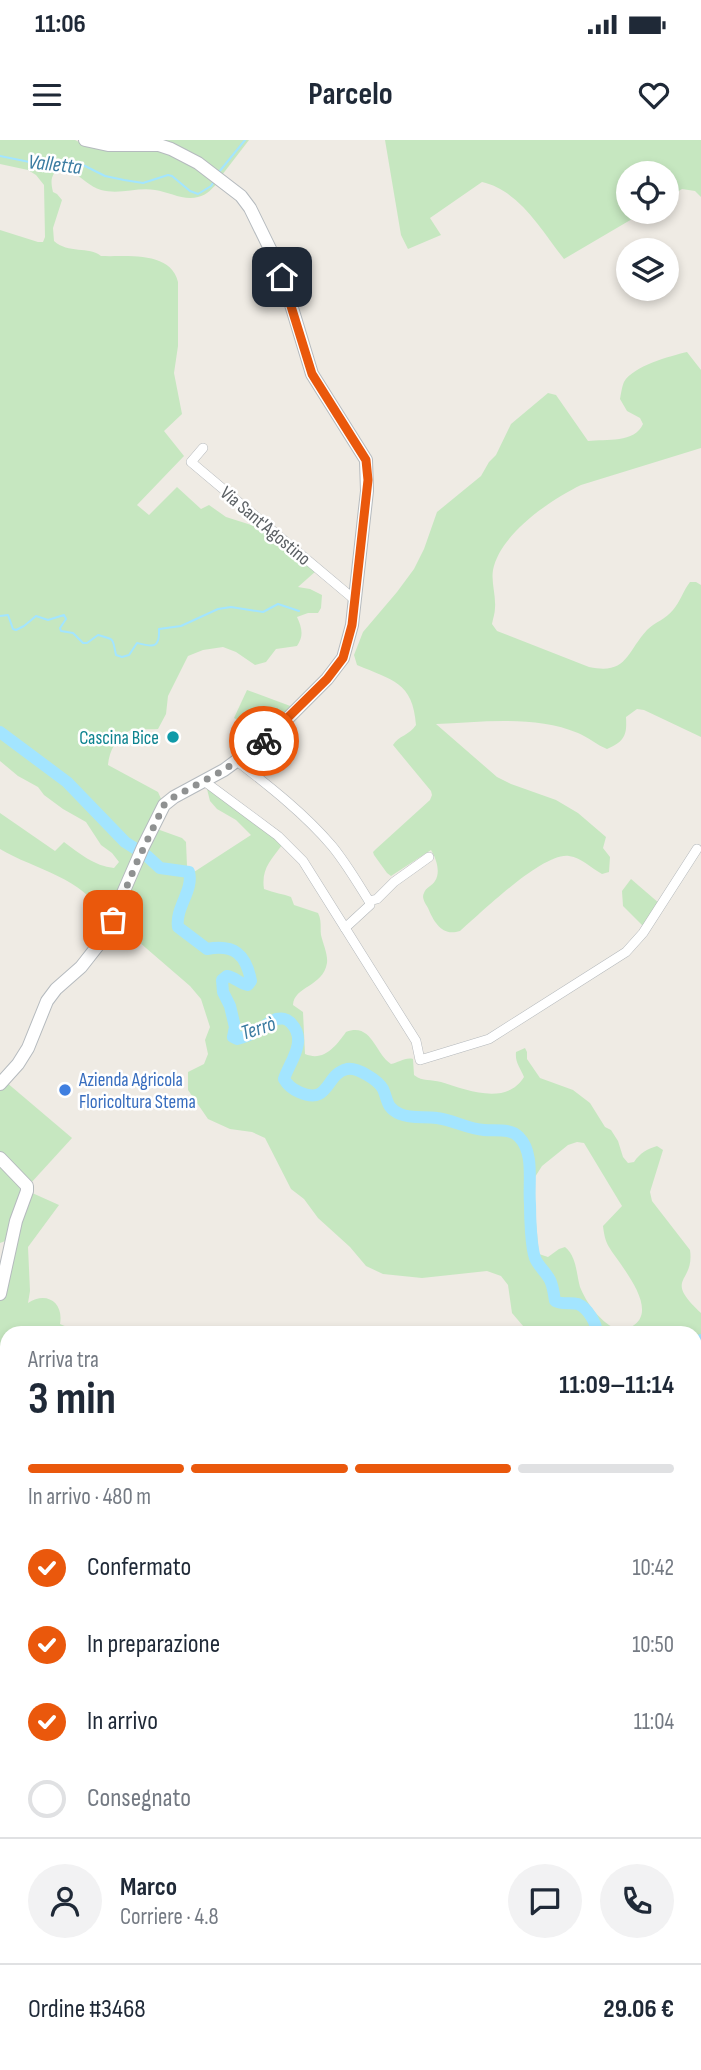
<!DOCTYPE html>
<html lang="it">
<meta charset="utf-8">
<style>
body{margin:0;font-family:"Sofia Sans Condensed",sans-serif;background:#f2f2f3;color:#1f2937;height:100vh;display:flex;flex-direction:column;font-size:26px;white-space:nowrap}
*{box-sizing:border-box;margin:0}
p{font-size:23px;color:#747a83}
.icon{flex:none;width:38px;height:38px;fill:none;stroke:currentColor;stroke-width:2;stroke-linecap:round;stroke-linejoin:round}
.map{position:relative;flex:1;overflow:hidden}
.sheet{position:absolute;left:0px;top:1186px;width:702px;height:744px;display:flex;flex-direction:column;background:#fff;border-radius:21px 21px 0 0;box-shadow:0 4px 10px #0003}
.sheet>*{flex:none}
.tools{position:absolute;left:616px;top:21px;display:grid;gap:14px}
.tools a{display:grid;place-items:center;width:63px;height:63px;border-radius:50%;background:#fff;box-shadow:0 4px 10px #0003;font-size:35px}
.pin{position:absolute;display:grid;place-items:center;width:60px;height:60px;color:#fff;margin:-30px;border-radius:14px;box-shadow:0 4px 10px #0006}
.courier{position:absolute;display:grid;place-items:center;width:70px;height:70px;margin:-35px;border:5px solid #ea580c;border-radius:50%;background:#fff;color:#222;box-shadow:0 2px 9px #0007}
.summary em{font-style:normal;font-weight:700}
.summary div{display:flex;flex-direction:column-reverse}
.summary{display:flex;align-items:center;justify-content:space-between;height:119px;padding:0 28px}
h1{font-size:46px;font-weight:700;line-height:52px}
.bar{display:grid;grid-template-columns:repeat(4,1fr);gap:10px 7px;align-content:center;height:84px;padding:0 28px}
.bar i{height:9px;border-radius:5px;background:#e0e1e3}
.bar .active{background:#ea580c}
.bar p{grid-column:span 4}
.line{display:flex;align-items:center;gap:18px;padding:0 28px;border-top:2px solid #e0e1e3}
.line div{flex:1}
.round{display:grid;place-items:center;flex:none;width:74px;height:74px;border-radius:37px;background:#f2f2f3}
ol{padding:0 28px;list-style:none}
li{display:flex;align-items:center;gap:21px;height:77px}
li p{margin-inline-start:auto}
li .icon{padding:7px;border-radius:50%;background:#ea580c;color:#fff;stroke-width:4}
li:last-child{color:#747a83}
li i{width:38px;height:38px;border:4px solid #e0e1e3;border-radius:50%}
.status{display:flex;justify-content:space-between;align-items:center;height:49px;padding:0 35px;background:#fff;direction:ltr}
.status svg{height:19px;fill:currentColor}
header{display:flex;justify-content:space-between;align-items:center;height:91px;padding:0 28px;background:#fff;font-size:32px;font-weight:700}
.map>svg:first-child{display:block}
.green{fill:#c6e7c0;fill-rule:evenodd}
.lines{fill:none;stroke-linecap:round;stroke-linejoin:round}
.stream{stroke:#a3e5ff;stroke-width:2}
.river{stroke:#a3e5ff;stroke-width:12}
.street-casing{stroke:#b4b8bb;stroke-width:10}
.secondary-casing{stroke:#b5babe;stroke-width:14}
.street{stroke:#fff;stroke-width:9}
.secondary{stroke:#fff;stroke-width:12}
.done{stroke:#8f9191;stroke-width:7;stroke-dasharray:0 12.6}
.route{stroke:#ea580c;stroke-width:9}
.culture-dot{fill:#0f9aa8;stroke:#fff;stroke-width:2.5}
.shop-dot{fill:#3f7fe0;stroke:#fff;stroke-width:2.5}
.labels{text-anchor:middle;stroke-width:5;stroke-linejoin:round;paint-order:stroke}
.street-label{font-size:19px;fill:#5c6165;stroke:#fff}
.culture-label{font-size:19px;fill:#0d838f;stroke:#fff;text-anchor:end}
.shop-label{font-size:19px;fill:#366cbe;stroke:#fff;text-anchor:start}
.water-label{font-size:21px;font-style:italic;fill:#3a7ba1;stroke:#fff}
</style>
<div class="status"><b>11:06</b><svg viewBox="0 0 49 12"><path d="M0 12V9h3v3zM5 12V6h3v6zM10 12V3h3v9zM15 12V0h3v12zM26 1h20v11H26zM47 4h2v5h-2z"/></svg></div>
<header><svg class="icon" aria-label="menu" viewBox="0 0 24 24"><path d="M4 6h16M4 12h16M4 18h16"/></svg>Parcelo<svg class="icon" aria-label="heart" viewBox="0 0 24 24"><path d="M12 20l-8-8c-3-5 5-10 8-4 3-6 11-1 8 4z"/></svg></header>
<div class="map">
<svg width="701" height="1930" viewBox="0 0 701 1930">
<rect width="100%" height="100%" fill="#efebe4"/>
<g class="green">
<path d="M0 0H75L85 5 143 7 172 13 219 41C213 48 207 55 198 57 184 61 169 52 155 50 137 47 120 55 101 50 90 47 83 38 73 33 69 31 62 31 57 30 50 37 51 43 53 52L57 54 62 60 53 88 54 101C68 114 89 106 101 116 127 117 171 111 178 142V206L174 233 182 274 164 291 184 316 137 365 149 375 177 347 201 369 209 365 226 377 261 388 316 431 298 447 310 449 322 455 321 468 318 473H308L297 477C302 488 304 496 297 506L276 509 266 522 255 525 236 512 223 507 203 510 188 516 168 556 166 574 158 589C150 590 137 588 129 591 116 597 109 612 108 625L158 652 163 663 109 778 104 777C84 737 35 730 0 709V673L55 711 64 702C79 713 94 726 114 728L119 722 112 713 101 705 86 682 63 669 44 655 38 647 18 636 0 621V90L38 102H43L45 97 44 45 36 35 28 30 0 24Z"/>
<path d="M157 0H249L222 35Z"/>
<path d="M385 0H701V57L695 51 682 49 667 58V33H628V72H644L564 119C542 91 519 50 482 42L430 78 441 95 408 109 401 95Z"/>
<path d="M687 212 701 230V308L581 345C550 360 500 394 493 430 491 442 496 455 495 468 495 473 493 478 492 484L497 491 589 527C627 535 626 513 647 490 655 482 666 479 673 470 680 462 683 451 690 442H696L701 445V597L644 570 637 569 626 577C627 595 625 601 607 609 597 605 588 597 578 593 535 575 482 582 436 584L497 637 511 644 556 660 578 673 606 697 603 708 610 717 609 732 602 734C591 728 582 718 569 716 543 712 481 773 460 791 442 797 434 782 428 768 426 764 421 758 424 753 426 747 432 746 435 741 441 732 436 718 431 710L391 736 387 733 374 715 373 712 376 709 430 660 432 655 431 651 393 605C398 596 410 595 416 585 413 542 392 540 357 525L354 515 363 492 397 452 414 429 424 409 437 372 481 336 489 322 496 315 511 284 548 253 556 255 588 301C606 299 635 303 643 284L640 278 627 271 620 259C621 254 622 246 624 242 633 226 670 216 687 212Z"/>
<path d="M247 550 293 567 266 595 234 578Z"/>
<path d="M215 645 282 705C271 720 261 729 264 749 274 753 284 754 291 757L294 765 318 773C322 781 320 787 321 795 323 804 328 814 327 823 323 847 294 846 293 865L303 872 305 914C324 922 336 906 346 892 372 882 375 914 391 924 398 923 405 917 413 919L414 935C423 942 431 939 441 942 467 950 506 966 524 937 520 927 515 923 516 912L525 908 527 912V919L540 938 573 950 590 963 605 987 611 990 618 1001 623 1017 628 1023 634 1022C640 1013 647 1009 657 1006L663 1010 650 1052 652 1061 690 1110C695 1144 662 1137 701 1173V1217L695 1216V1194L529 1193 512 1173 508 1145 501 1136 487 1131 422 1138 383 1134 366 1126 350 1107 318 1078 304 1059 291 1049 265 998 252 992 230 989 208 979 188 950V932L204 924 208 914 205 900 210 887 201 859 190 846 117 783 140 725 157 689 182 698 186 702 187 726 194 732 251 695 236 680 217 669 210 661 207 649ZM577 1002 584 1003 622 1066 603 1086C604 1094 605 1100 609 1107 619 1124 662 1171 631 1187 625 1189 621 1191 615 1188 600 1182 586 1162 580 1147 576 1133 577 1117 565 1107L559 1109 548 1117 539 1114 533 1051 535 1037 542 1026 568 1005Z"/>
<path d="M631 739 660 764 645 788 623 766 622 751Z"/>
<path d="M6 942 72 998 30 1044 0 1014V949Z"/>
<path d="M0 1023 23 1047 8 1100 0 1103Z"/>
<path d="M30 1052 59 1065 28 1107 30 1151 28 1163C46 1151 64 1162 60 1184L81 1193 7 1194V1220L0 1217V1160L19 1082Z"/>
<path d="M0 1555 7 1561V1755L0 1743Z"/>
</g>
<g class="lines">
<g class="stream">
<path d="M0 16 44 25 77 22 105 36 124 40 143 43 168 35 172 36 190 51 198 54 211 46 213 43"/>
<path d="M219 32 245 0"/>
<path d="M0 476 8 475 13 489 16 490 24 486 36 476 48 480 64 475 66 479 60 488 61 491 73 493 83 503H87L98 495C116 500 112 498 116 515L122 517 129 515 137 503C153 507 160 509 159 489L181 486 218 469 231 467 263 472 278 464 299 471"/>
<path d="M0 1551 7 1557"/>
</g>
<g class="river">
<path d="M0 592 67 642 125 702 147 716 160 728 189 732C194 750 175 768 178 787L207 809C234 804 246 814 251 841L248 845C240 844 235 837 227 836L222 840 223 852 230 866 235 887 233 897 237 899C244 897 251 895 257 891 264 887 268 882 276 879 282 878 286 878 291 883 308 901 290 921 284 939 288 946 292 949 299 952 330 966 325 934 347 929 357 927 378 940 383 949 388 960 386 968 400 974 412 979 425 976 437 978 453 980 468 989 484 990 496 991 511 988 519 997 535 1013 528 1044 530 1064 530 1077 531 1107 535 1118 538 1126 546 1132 550 1140 553 1146 554 1154 555 1161 563 1165 570 1162 578 1164 588 1168 597 1184 597 1194"/>
<path d="M695 1203 701 1200"/>
</g>
<g class="street-casing">
<g id="street">
<path d="M203 308 191 322 355 460"/>
<path d="M237 621C269 646 305 674 332 706 346 723 357 742 369 761L370 765 345 788"/>
<path d="M204 641 278 696 303 721 416 901 420 920 489 899 626 812 643 793 697 709"/>
<path d="M369 761 377 759 394 742 429 717"/>
<path d="M0 1383 7 1371"/>
<path d="M695 1461 701 1466"/>
<path d="M695 1609 701 1589"/>
<path d="M695 1705 701 1702"/>
<path d="M0 1816 7 1815"/>
<path d="M695 1869 701 1882"/>
<path d="M0 1904 7 1902"/>
<path d="M618 1923 620 1930"/>
<path d="M178 1930 187 1923"/>
<path d="M674 1930 681 1923"/>
<path d="M685 1930 701 1919"/>
</g>
</g>
<g class="secondary-casing">
<g id="secondary">
<path d="M0 944 18 924 28 908 47 861 56 849 81 827 103 799 143 707 164 665 174 657 224 630 269 597 327 539 343 518 352 485 367 351 366 320 312 234 289 158 274 117 250 68 241 56 198 23 171 9 159 5H108L85 0"/>
<path d="M0 1018 27 1046V1051L16 1081 0 1154"/>
<path d="M0 1536 7 1540"/>
<path d="M695 1896 701 1897"/>
<path d="M695 1913H701"/>
<path d="M327 1923H330"/>
</g>
</g>
<use href="#street" class="street"/>
<use href="#secondary" class="secondary"/>
</g>
<g class="lines">
<path class="done" d="M113 780 136 724 164 665 174 657 224 630 264 601"/>
<path class="route" d="M264 601 327 539 343 518 352 485 368 340 366 320 312 234 282 137"/>
</g>
<circle class="culture-dot" cx="173" cy="597" r="7"/>
<circle class="shop-dot" cx="65" cy="950" r="7"/>
<g class="labels">
<g class="street-label">
<text transform="translate(266 385) rotate(40)" y="7">Via Sant'Agostino</text>
</g>
<g class="culture-label">
<text x="159" y="604">Cascina Bice</text>
</g>
<g class="shop-label">
<text x="79" y="946">Azienda Agricola<tspan x="79" dy="22">Floricoltura Stema</tspan></text>
</g>
<g class="water-label">
<text transform="translate(55 24) rotate(6)" y="7">Valletta</text>
<text transform="translate(258 888) rotate(-18)" y="7">Terrò</text>
</g>
</g>
</svg>
<div class="tools">
<a><svg class="icon" aria-label="locate" viewBox="0 0 24 24"><circle cx="12" cy="12" r="6"/><path d="M12 2v4M12 18v4M2 12h4M18 12h4"/></svg></a>
<a><svg class="icon" aria-label="layers" viewBox="0 0 24 24"><path d="M12 4l9 5-9 5-9-5zM3 14l9 5 9-5"/></svg></a>
</div>
<div class="pin" style="left:113px;top:780px;background:#ea580c"><svg class="icon" aria-label="bag" viewBox="0 0 24 24"><path d="M5 8h14l-1 12H6zM9 8a3 3 0 0 1 6 0"/></svg></div>
<div class="pin" style="left:282px;top:137px;background:#1f2937"><svg class="icon" aria-label="home" viewBox="0 0 24 24"><path d="M3 11l9-7 9 7M6 9v11h12V9"/></svg></div>
<div class="courier" style="left:264px;top:601px"><svg class="icon" aria-label="bike" viewBox="0 0 24 24"><circle cx="6" cy="16" r="4"/><circle cx="18" cy="16" r="4"/><path d="M6 16l4-8h5l3 8M10 8l3 8H6M13 5h3"/></svg></div>
<section class="sheet">
<div class="summary"><div><h1>3 min</h1><p>Arriva tra</p></div><em>11:09–11:14</em></div>
<div class="bar"><i class="active"></i><i class="active"></i><i class="active"></i><i></i><p>In arrivo · 480 m</p></div>
<ol>
<li><svg class="icon" aria-label="check" viewBox="0 0 24 24"><path d="M5 12l5 5 9-10"/></svg>Confermato<p>10:42</p></li>
<li><svg class="icon" aria-label="check" viewBox="0 0 24 24"><path d="M5 12l5 5 9-10"/></svg>In preparazione<p>10:50</p></li>
<li><svg class="icon" aria-label="check" viewBox="0 0 24 24"><path d="M5 12l5 5 9-10"/></svg>In arrivo<p>11:04</p></li>
<li><i></i>Consegnato</li>
</ol>
<div class="line" style="height:126px"><a class="round"><svg class="icon" aria-label="person" viewBox="0 0 24 24"><circle cx="12" cy="8" r="4"/><path d="M4 21q1-7 8-7t8 7"/></svg></a><div><b>Marco</b><p>Corriere · 4.8</p></div><a class="round"><svg class="icon" aria-label="chat" viewBox="0 0 24 24"><path d="M4 5h16v11H9l-5 4z"/></svg></a><a class="round"><svg class="icon" aria-label="phone" viewBox="0 0 24 24"><path d="M5 4h4l2 5-3 2q2 4 5 5l2-3 5 2v4C11 20 4 13 5 4z"/></svg></a></div>
<div class="line" style="height:91px"><div>Ordine #3468</div><b>29.06 €</b></div>
</section>
</div>
